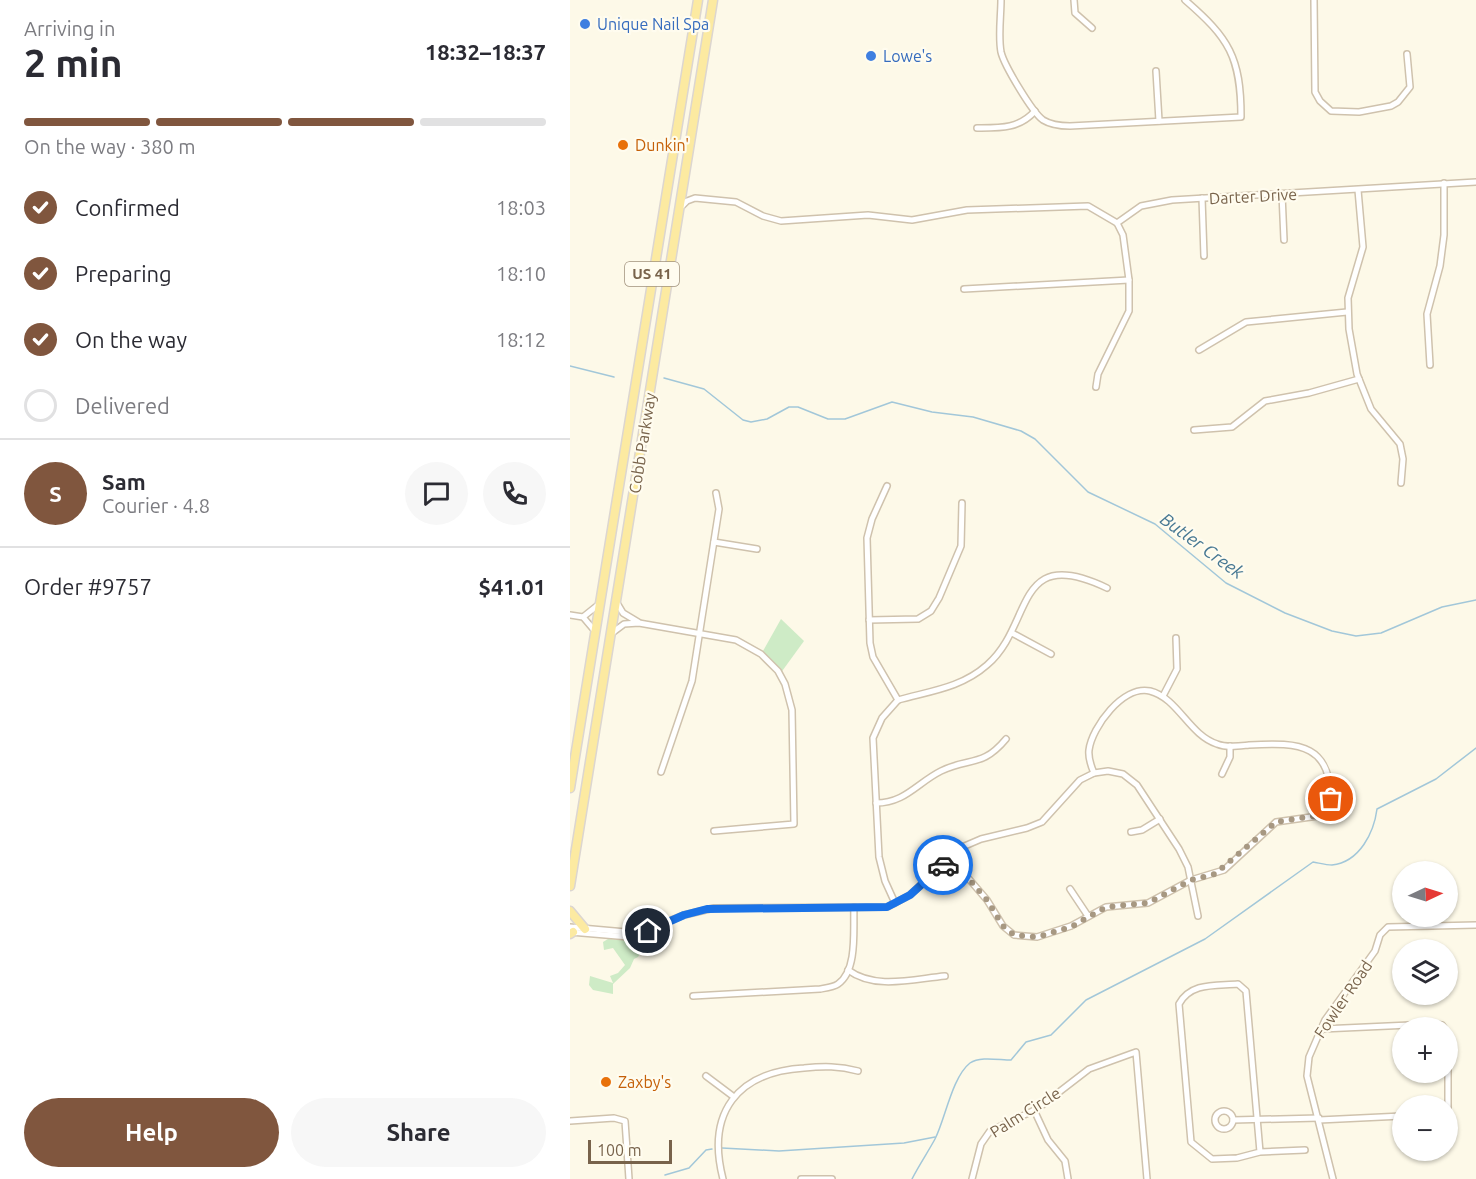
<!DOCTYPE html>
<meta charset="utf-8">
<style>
body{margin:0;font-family:Ubuntu,sans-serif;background:#f7f7f7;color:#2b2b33;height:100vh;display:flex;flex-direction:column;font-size:22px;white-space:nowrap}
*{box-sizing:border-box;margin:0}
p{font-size:20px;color:#7c7c81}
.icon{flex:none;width:33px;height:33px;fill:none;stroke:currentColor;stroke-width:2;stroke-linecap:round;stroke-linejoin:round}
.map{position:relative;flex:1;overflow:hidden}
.drawer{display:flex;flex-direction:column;background:#fff;width:570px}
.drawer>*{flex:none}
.needle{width:39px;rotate:86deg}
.fabs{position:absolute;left:822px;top:861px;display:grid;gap:12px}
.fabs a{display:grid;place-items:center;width:66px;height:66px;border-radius:50%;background:#fff;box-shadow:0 2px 4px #0004;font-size:30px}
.scale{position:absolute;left:18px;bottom:15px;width:84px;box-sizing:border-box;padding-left:6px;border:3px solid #78634b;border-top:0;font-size:16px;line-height:21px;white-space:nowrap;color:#78634b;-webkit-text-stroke:4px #fffcef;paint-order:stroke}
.pin{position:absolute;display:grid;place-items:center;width:51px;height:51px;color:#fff;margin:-26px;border:3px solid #fff;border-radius:50%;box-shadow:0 2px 6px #0007}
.courier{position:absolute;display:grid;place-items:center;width:60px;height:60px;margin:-30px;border:4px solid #1a73e8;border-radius:50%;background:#fff;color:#222;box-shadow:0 2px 8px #0007}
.headline em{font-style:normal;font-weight:700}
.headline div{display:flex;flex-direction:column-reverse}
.headline{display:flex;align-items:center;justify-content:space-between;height:102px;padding:0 24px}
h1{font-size:39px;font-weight:700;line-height:45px}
.bar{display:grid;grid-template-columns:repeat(4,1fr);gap:9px 6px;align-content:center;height:72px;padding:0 24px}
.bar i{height:8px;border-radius:4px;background:#e1e1e2}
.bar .selected{background:#80563e}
.bar p{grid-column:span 4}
.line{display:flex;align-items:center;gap:15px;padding:0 24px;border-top:2px solid #e1e1e2}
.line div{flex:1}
.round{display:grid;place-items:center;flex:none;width:63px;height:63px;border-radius:32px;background:#f7f7f7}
ol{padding:0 24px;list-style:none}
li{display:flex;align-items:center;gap:18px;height:66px}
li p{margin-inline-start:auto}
li .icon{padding:6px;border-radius:50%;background:#80563e;color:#fff;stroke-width:4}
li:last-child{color:#7c7c81}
li i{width:33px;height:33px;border:3px solid #e1e1e2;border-radius:50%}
.cta{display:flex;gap:12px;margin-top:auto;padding:12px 24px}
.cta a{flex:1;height:69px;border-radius:36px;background:#80563e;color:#fff;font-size:24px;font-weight:700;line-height:69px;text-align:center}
.cta a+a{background:#f7f7f7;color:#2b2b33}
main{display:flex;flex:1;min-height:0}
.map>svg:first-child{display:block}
.green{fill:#ceebc6}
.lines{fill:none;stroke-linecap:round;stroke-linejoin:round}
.stream{stroke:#a2c7d9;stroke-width:1.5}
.street-casing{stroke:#cfc2ad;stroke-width:8}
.primary-casing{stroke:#dcd6d0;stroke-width:11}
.street{stroke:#fff;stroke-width:5}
.primary{stroke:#fceaa1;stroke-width:8}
.done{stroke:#a79882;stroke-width:6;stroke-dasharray:0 10.8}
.route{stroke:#1a73e8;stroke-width:8}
.shop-dot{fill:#3f7fe0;stroke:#fffcef;stroke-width:2}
.food-dot{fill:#e8710a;stroke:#fffcef;stroke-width:2}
.labels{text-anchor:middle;stroke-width:4.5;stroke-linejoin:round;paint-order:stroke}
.shield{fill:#fffcef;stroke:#a0917c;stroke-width:1.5}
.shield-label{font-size:15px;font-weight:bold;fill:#78634b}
.shop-label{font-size:16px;fill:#366cbe;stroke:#fffcef;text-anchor:start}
.food-label{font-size:16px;fill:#c56008;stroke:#fffcef;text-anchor:start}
.street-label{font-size:16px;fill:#78634b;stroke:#fffcef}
.water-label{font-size:18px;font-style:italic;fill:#477893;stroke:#fffcef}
</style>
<main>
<section class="drawer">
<div class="headline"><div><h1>2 min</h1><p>Arriving in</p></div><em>18:32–18:37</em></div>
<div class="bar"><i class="selected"></i><i class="selected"></i><i class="selected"></i><i></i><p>On the way · 380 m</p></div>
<ol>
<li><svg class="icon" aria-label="check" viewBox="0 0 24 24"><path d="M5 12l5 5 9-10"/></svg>Confirmed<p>18:03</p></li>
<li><svg class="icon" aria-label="check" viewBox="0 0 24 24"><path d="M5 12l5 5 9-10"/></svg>Preparing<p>18:10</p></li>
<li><svg class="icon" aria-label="check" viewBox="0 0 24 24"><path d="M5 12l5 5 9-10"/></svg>On the way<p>18:12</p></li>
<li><i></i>Delivered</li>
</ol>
<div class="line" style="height:108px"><b class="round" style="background:#80563e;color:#fff">S</b><div><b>Sam</b><p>Courier · 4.8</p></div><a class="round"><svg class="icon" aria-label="chat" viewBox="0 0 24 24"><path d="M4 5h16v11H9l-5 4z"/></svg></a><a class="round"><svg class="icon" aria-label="phone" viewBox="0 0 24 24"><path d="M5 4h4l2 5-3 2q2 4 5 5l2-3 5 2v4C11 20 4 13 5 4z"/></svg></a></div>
<div class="line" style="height:78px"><div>Order #9757</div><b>$41.01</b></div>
<div class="cta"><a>Help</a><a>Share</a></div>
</section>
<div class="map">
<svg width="906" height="1179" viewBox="0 0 906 1179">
<rect width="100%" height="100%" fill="#fdf9e8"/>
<g class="green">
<path d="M211 619 234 641 210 674 193 651Z"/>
<path d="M38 939 69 941 71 952 68 957 64 959 60 968 43 984V994L23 990 19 985 20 976 43 983 40 976 48 973 55 965 43 948 34 950 33 942Z"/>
</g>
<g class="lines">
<g class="stream">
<path d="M0 366 44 377"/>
<path d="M94 378 134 389 173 420 181 422 197 419 219 407H228L258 419H275L322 402 362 412 403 417 451 431 465 439 518 492 585 524 656 583 715 613 762 631 786 636 811 633 872 607 906 600"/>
<path d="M152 1148 209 1151 334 1143 365 1137"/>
<path d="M95 1175 119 1168 136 1150 142 1149"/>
<path d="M342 1179C349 1165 358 1152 365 1139 375 1120 382 1077 400 1063 410 1056 429 1060 441 1060L456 1042 481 1035 516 1000 635 939 743 862C749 863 756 865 762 865 790 862 804 832 807 809L866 779 906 748"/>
</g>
<g class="street-casing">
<g id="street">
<path d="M431 0C431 16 428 36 431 52 434 65 462 112 473 120 481 125 491 126 500 126L671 117C671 57 659 38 615 0"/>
<path d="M504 0 505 13 522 28"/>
<path d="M744 0 745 92 750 101 761 111 789 112 821 106 828 102 840 87 837 54"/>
<path d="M586 71 589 121"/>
<path d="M407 128C430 128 449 129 465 111"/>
<path d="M788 190 793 247 778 298 779 329 787 374 801 409 830 444 833 459 831 483"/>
<path d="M712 194 714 240"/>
<path d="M632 198 634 256"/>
<path d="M111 207 117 201 125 198 166 202 193 216 211 221 298 215 342 220 397 210 518 206 547 223 553 235 559 280V311L528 374 526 387"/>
<path d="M547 223 571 206 602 200 906 182"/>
<path d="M394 289 559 280"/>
<path d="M629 350 676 322 777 312"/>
<path d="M860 365 857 314 870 266 874 235V183"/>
<path d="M624 430 662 427 695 401 739 393 789 379"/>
<path d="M317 486 302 519 297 538 300 643 303 657 328 700"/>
<path d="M144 542 187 549"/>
<path d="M47 603 53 613 68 622"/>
<path d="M0 615 13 617 24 630"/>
<path d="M13 617 28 605"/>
<path d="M299 620 348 619 361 611 369 598 391 546 392 503"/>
<path d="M42 633 54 624 69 623 166 640 191 654 208 671 215 684 222 710 224 824 144 831"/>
<path d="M442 633 481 654"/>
<path d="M593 696 607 669 606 638"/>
<path d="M328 700C360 691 391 688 417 665 464 625 443 543 537 588"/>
<path d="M91 772 122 681 149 509 146 493"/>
<path d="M652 774 660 757V746"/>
<path d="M306 803C335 803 347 783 371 771 399 757 412 768 436 739"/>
<path d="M561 832 572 830 590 819"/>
<path d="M381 858 417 900 433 926 444 935 467 937 501 926 536 907 578 903 621 880 654 870 706 822 755 815 761 805C762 744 731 742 679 745 669 746 657 748 647 744 619 735 608 698 580 691 553 685 522 727 519 750 518 758 521 766 524 773"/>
<path d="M500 889 518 916"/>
<path d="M325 903 315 881 309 857 303 738 312 718 328 700"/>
<path d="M0 927 67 933"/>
<path d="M0 932 59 937 114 915 144 908 317 907 340 895 390 848 411 839 457 828 472 822 510 780 524 773 538 771 553 774 567 785 609 849 618 867 628 916"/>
<path d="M278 970C305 990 343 979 375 976"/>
<path d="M123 996 250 989C256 988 264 987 268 984 288 970 283 929 284 907"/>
<path d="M752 1029 862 1024 872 1025 874 1028"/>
<path d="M878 1052V1108"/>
<path d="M136 1076 164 1097"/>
<path d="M464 1110 478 1140 495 1161 498 1179"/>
<circle cx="654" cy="1120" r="9"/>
<path d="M663 1120 749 1118"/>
<path d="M749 1120 832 1116"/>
<path d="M0 1121 44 1118 55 1121 59 1179"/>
<path d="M690 1152 676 991 668 984C646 986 621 982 609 1004L621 1142 642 1159 667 1158 690 1152 735 1150"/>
<path d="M153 1179C136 1113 167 1072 234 1068 254 1066 269 1066 288 1071"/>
<path d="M231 1179H262"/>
<path d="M402 1179 411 1144 420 1131 467 1109 519 1069 566 1052 577 1179"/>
<path d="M763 1179 737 1076 739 1057 755 1020 805 951 810 935 818 927 906 925"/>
</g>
</g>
<g class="primary-casing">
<g id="primary">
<path d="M0 788 128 0"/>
<path d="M0 886 143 0"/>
<path d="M0 911 15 929"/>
<path d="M0 934 3 932"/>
</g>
</g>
<use href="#street" class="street"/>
<use href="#primary" class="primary"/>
</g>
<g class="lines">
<path class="done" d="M373 865 381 858 417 900 433 926 444 935 467 937 501 927 536 907 578 903 621 880 645 874 706 822 757 814 761 799"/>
<path class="route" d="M78 931 114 915 137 909 317 907 340 895 373 865"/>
</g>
<g class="shop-dot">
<circle cx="15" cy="24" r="6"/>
<circle cx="301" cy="56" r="6"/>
</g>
<g class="food-dot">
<circle cx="53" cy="145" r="6"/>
<circle cx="36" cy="1082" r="6"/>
</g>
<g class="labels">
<rect class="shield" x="55" y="262" width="54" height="24" rx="4.5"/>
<g class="shield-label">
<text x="82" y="279">US 41</text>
</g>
<g class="shop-label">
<text x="27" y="30">Unique Nail Spa</text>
<text x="313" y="62">Lowe's</text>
</g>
<g class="food-label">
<text x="65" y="151">Dunkin'</text>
<text x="48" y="1088">Zaxby's</text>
</g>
<g class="street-label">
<text transform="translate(683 196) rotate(-3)" y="6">Darter Drive</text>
<text transform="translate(72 443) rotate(-81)" y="6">Cobb Parkway</text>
<text transform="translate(773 999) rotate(-56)" y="6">Fowler Road</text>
<text transform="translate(455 1112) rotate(-32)" y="6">Palm Circle</text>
</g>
<g class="water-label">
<text transform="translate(632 546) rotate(36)" y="6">Butler Creek</text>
</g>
</g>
</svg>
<div class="fabs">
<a><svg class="needle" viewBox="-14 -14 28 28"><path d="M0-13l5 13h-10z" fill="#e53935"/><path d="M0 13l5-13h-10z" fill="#7c7c81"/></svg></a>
<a><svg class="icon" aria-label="layers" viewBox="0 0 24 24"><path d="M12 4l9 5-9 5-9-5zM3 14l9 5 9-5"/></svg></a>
<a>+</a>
<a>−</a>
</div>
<div class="scale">100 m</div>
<div class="pin" style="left:761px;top:799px;background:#ea580c"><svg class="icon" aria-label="bag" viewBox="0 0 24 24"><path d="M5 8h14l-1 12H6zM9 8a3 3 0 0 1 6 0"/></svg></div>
<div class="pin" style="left:78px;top:931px;background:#1f2937"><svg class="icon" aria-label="home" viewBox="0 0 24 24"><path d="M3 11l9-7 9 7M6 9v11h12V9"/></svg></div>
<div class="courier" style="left:373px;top:865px"><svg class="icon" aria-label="car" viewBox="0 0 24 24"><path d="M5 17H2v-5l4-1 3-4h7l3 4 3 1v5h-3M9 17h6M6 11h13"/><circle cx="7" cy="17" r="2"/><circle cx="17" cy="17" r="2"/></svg></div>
</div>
</main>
